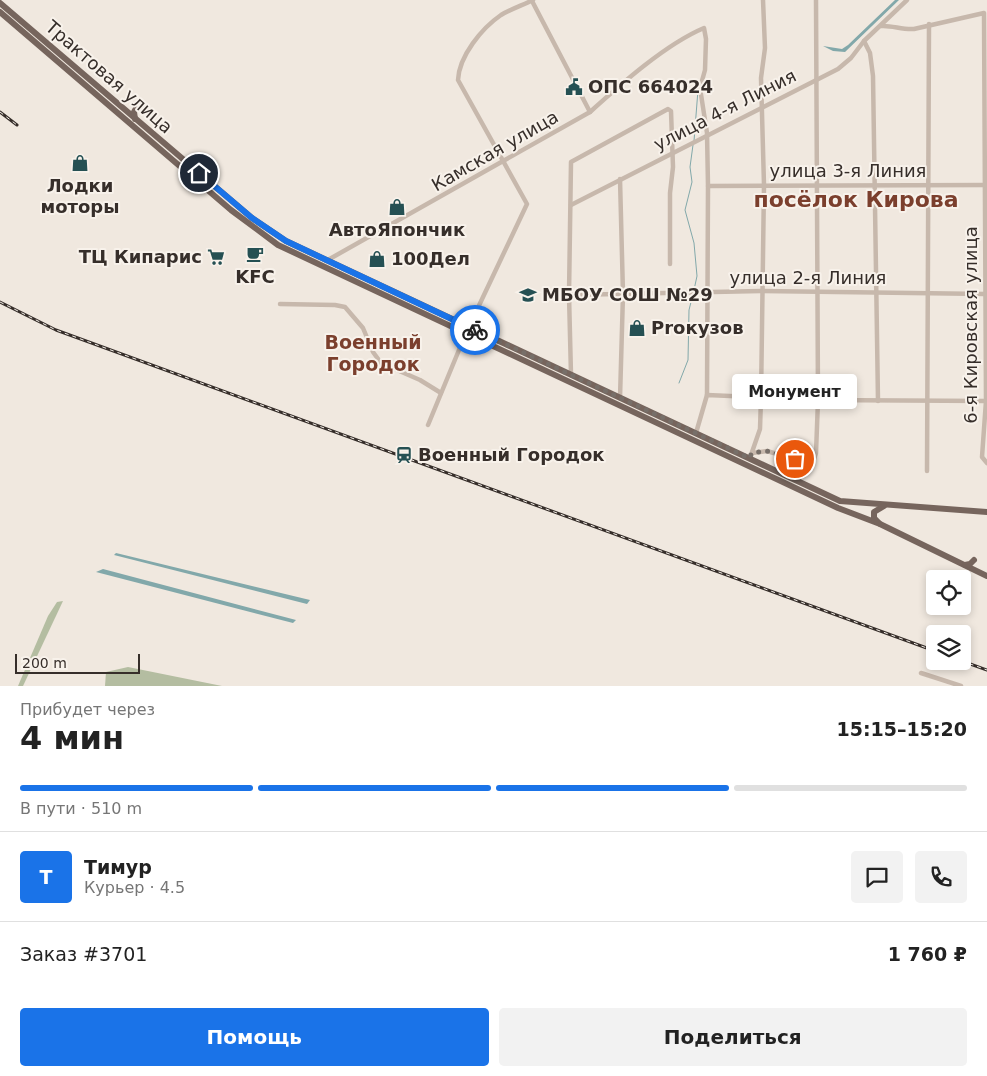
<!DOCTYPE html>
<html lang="ru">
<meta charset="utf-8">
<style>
body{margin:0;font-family:"DejaVu Sans",sans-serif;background:#f2f2f2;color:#222;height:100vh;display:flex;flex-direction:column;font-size:19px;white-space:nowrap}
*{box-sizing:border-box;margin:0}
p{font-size:16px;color:#767676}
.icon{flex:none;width:28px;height:28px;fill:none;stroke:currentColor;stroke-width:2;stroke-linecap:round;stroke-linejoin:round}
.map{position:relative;height:686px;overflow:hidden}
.details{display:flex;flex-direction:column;background:#fff;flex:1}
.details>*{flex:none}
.fabs{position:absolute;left:926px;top:570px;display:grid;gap:10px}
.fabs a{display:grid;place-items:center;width:45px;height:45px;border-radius:5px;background:#fff;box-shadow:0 2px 8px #0003;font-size:25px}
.scale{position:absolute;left:15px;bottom:12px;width:125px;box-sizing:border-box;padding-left:5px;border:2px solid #362e2a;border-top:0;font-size:14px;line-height:18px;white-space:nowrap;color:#362e2a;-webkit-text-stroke:4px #f8f2eb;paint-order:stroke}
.pin{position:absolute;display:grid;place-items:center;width:42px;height:42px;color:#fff;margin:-21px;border:2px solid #fff;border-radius:50%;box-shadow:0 1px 5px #0007}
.courier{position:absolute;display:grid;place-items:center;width:50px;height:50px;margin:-25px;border:4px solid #1a73e8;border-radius:50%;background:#fff;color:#222;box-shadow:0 1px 6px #0007}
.bubble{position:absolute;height:35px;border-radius:5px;background:#fff;box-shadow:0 2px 8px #0003;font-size:16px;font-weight:600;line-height:35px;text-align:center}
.summary em{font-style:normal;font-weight:600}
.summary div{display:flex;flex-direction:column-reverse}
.summary{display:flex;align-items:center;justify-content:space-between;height:85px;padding:0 20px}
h1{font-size:32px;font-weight:600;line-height:38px}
.bar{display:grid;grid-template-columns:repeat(4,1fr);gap:8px 5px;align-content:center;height:60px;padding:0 20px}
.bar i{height:6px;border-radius:4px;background:#e0e0e0}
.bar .current{background:#1a73e8}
.bar p{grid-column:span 4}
.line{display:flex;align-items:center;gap:12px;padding:0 20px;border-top:1px solid #e0e0e0}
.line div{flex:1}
.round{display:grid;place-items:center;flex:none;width:52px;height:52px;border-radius:5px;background:#f2f2f2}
.button{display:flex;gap:10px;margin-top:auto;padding:10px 20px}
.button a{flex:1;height:58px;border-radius:5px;background:#1a73e8;color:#fff;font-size:20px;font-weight:600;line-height:58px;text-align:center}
.button a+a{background:#f2f2f2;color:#222}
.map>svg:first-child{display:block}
.green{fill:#b4bda1}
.water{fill:#82a8aa}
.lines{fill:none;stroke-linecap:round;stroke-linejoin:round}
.stream{stroke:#82a8aa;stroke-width:1}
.street{stroke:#c7b8ac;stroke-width:4.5}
.primary{stroke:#76655d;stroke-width:6}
.rail-casing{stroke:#362e2a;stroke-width:3}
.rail{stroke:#f8f2eb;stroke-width:1;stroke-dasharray:4;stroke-linecap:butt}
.done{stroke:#776f69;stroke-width:5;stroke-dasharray:0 9}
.route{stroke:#1a73e8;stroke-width:6}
.labels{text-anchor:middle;stroke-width:4;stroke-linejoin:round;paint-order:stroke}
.street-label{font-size:18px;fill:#362e2a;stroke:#f8f2eb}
.poi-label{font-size:18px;font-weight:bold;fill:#362e2a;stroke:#f8f2eb;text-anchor:start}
.neighbourhood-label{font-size:19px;font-weight:bold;fill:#7b3f2d;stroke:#f8f2eb}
.district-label{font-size:22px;font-weight:bold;fill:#7b3f2d;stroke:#f8f2eb}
</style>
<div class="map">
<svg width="987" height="686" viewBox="0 0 987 686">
<rect width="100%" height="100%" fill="#f0e8df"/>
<g class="green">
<path d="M63 601 23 686H18L48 616 57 602Z"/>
<path d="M128 667 222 686H105L106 672Z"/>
</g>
<g class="water">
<path d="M895 0H899L845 52 833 51 823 46 842 49 848 45Z"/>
<path d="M116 553 310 600 307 604 114 555Z"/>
<path d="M103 569 296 620 293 623 96 572Z"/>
</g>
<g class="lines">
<g class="stream">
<path d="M694 141 698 90"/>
<path d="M693 145 690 167 692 182 685 210 694 243 697 276 694 290"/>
<path d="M679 383 688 360 689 310 693 294"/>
</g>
<g class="street">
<path d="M532 1 590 112"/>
<path d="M881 26C892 25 902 30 914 29L984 13 986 401 982 457 987 463"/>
<path d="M864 41 870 53 873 76 878 401"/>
<path d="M708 186 987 185"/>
<path d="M571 205 838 69 851 58 864 41 907 0"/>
<path d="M326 261 590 112C621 84 666 44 704 28L706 39 705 70 700 88 707 133 708 186 707 395"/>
<path d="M569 295 761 291 986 294"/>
<path d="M280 304 335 305 345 307 363 328 373 352 381 363 420 380 441 393"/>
<path d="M571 375 569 295 571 162 668 109 671 111 673 167 670 193V264"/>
<path d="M620 398 623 294 620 179"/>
<path d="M428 425 466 333 527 204 458 80C459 56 482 28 501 15 511 9 523 5 533 0"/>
<path d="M696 433 707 395 818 400 987 401"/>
<path d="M752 453 767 451 807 463 814 459 816 453 818 400 816 0"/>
<path d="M751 455 760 429 761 398 764 185 761 78 765 48 763 0"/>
<path d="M927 471 929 24"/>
<path d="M921 673 961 686"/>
</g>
<g class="primary">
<path d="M0 3 252 218 286 241 840 501 987 512"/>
<path d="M0 12 231 210 278 245 838 508 880 524"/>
<path d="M135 119 134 112 138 105"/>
<path d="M884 506 874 512V518L880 524 987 576"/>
<path d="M965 565 970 564 974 560"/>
</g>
<g class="rail-casing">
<g id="rail">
<path d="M0 112 17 125"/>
<path d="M0 302 56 330 935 651"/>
<path d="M962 661 987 670"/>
</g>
</g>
<use href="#rail" class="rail"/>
</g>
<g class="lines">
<path class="done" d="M475 330 749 458 752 453 767 451 795 459"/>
<path class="route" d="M199 173 252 218 286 241 475 330"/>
</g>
<defs>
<g id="civic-bare" transform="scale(1.35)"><path d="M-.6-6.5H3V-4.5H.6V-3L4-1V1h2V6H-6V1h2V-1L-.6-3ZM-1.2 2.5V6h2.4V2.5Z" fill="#255053" stroke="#f8f2eb" stroke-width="2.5" paint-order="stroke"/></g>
<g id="shop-bare" transform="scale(1.35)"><path d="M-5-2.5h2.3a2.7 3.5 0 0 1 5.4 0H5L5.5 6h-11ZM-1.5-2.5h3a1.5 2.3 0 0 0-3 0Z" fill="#255053" stroke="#f8f2eb" stroke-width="2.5" paint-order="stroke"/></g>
<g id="cafe-bare" transform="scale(1.35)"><path d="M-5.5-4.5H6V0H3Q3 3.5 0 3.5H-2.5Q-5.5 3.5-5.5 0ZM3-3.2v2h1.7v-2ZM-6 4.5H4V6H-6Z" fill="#255053" stroke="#f8f2eb" stroke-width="2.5" paint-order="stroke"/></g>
<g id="supermarket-bare" transform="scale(1.35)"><path d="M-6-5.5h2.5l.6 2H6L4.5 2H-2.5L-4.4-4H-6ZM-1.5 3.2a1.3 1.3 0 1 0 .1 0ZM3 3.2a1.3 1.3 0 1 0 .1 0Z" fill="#255053" stroke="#f8f2eb" stroke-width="2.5" paint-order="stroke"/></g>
<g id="school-bare" transform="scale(1.35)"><path d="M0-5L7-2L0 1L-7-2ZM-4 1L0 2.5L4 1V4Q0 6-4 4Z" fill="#255053" stroke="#f8f2eb" stroke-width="2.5" paint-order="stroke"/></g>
<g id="station-bare" transform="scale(1.35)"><path d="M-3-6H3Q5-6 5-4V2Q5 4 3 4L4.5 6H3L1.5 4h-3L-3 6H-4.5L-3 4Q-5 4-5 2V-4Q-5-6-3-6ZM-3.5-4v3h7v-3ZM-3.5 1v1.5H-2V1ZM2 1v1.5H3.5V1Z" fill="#255053" stroke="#f8f2eb" stroke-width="2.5" paint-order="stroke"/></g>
</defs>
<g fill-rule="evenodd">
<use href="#civic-bare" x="574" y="87"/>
<use href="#shop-bare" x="80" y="163"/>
<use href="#shop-bare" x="397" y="207"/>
<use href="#cafe-bare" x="255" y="254"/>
<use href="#supermarket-bare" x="216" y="257"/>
<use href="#shop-bare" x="377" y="259"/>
<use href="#school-bare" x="528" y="295"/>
<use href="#shop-bare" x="637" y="328"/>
<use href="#station-bare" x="404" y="455"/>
</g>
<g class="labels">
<g class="street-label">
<text transform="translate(109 77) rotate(41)" y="6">Трактовая улица</text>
<text transform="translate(725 110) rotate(-27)" y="6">улица 4-я Линия</text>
<text transform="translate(495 151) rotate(-30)" y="6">Камская улица</text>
<text x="848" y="177">улица 3-я Линия</text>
<text x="808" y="284">улица 2-я Линия</text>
<text transform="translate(971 325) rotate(-90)" y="6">6-я Кировская улица</text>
</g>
<g class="poi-label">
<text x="588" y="93">ОПС 664024</text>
<text x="80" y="192" text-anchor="middle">Лодки<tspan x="80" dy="21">моторы</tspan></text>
<text x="397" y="236" text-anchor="middle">АвтоЯпончик</text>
<text x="202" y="263" text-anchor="end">ТЦ Кипарис</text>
<text x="391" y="265">100Дел</text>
<text x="255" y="283" text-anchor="middle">KFC</text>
<text x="542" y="301">МБОУ СОШ №29</text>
<text x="651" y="334">Proкузов</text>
<text x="418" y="461">Военный Городок</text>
</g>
<g class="neighbourhood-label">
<text x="373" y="349">Военный<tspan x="373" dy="22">Городок</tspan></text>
</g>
<g class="district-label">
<text x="856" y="207">посёлок Кирова</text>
</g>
</g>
</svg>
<div class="fabs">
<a><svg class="icon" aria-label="locate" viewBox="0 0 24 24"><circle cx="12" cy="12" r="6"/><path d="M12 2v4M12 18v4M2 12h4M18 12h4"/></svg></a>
<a><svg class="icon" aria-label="layers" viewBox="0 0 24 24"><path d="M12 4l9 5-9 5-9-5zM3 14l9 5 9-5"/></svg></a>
</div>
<div class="scale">200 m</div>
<div class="pin" style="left:795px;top:459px;background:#ea580c"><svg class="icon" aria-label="bag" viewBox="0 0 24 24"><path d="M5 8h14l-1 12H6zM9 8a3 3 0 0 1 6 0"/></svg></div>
<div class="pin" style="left:199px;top:173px;background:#1f2937"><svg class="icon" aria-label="home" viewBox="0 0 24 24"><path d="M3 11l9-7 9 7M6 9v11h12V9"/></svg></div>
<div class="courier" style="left:475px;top:330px"><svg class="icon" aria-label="bike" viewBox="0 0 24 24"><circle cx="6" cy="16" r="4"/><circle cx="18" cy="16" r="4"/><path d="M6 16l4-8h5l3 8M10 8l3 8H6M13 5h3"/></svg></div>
<div class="bubble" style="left:732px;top:374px;width:125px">Монумент</div>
</div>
<section class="details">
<div class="summary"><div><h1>4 мин</h1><p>Прибудет через</p></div><em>15:15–15:20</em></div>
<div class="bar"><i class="current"></i><i class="current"></i><i class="current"></i><i></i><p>В пути · 510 m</p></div>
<div class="line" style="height:90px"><b class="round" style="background:#1a73e8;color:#fff">Т</b><div><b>Тимур</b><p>Курьер · 4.5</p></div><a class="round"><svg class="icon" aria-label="chat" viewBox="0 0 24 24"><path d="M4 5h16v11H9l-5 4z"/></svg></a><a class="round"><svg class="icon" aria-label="phone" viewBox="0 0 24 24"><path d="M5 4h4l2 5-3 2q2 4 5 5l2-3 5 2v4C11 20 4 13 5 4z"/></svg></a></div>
<div class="line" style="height:65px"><div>Заказ #3701</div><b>1 760 ₽</b></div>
<div class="button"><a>Помощь</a><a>Поделиться</a></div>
</section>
